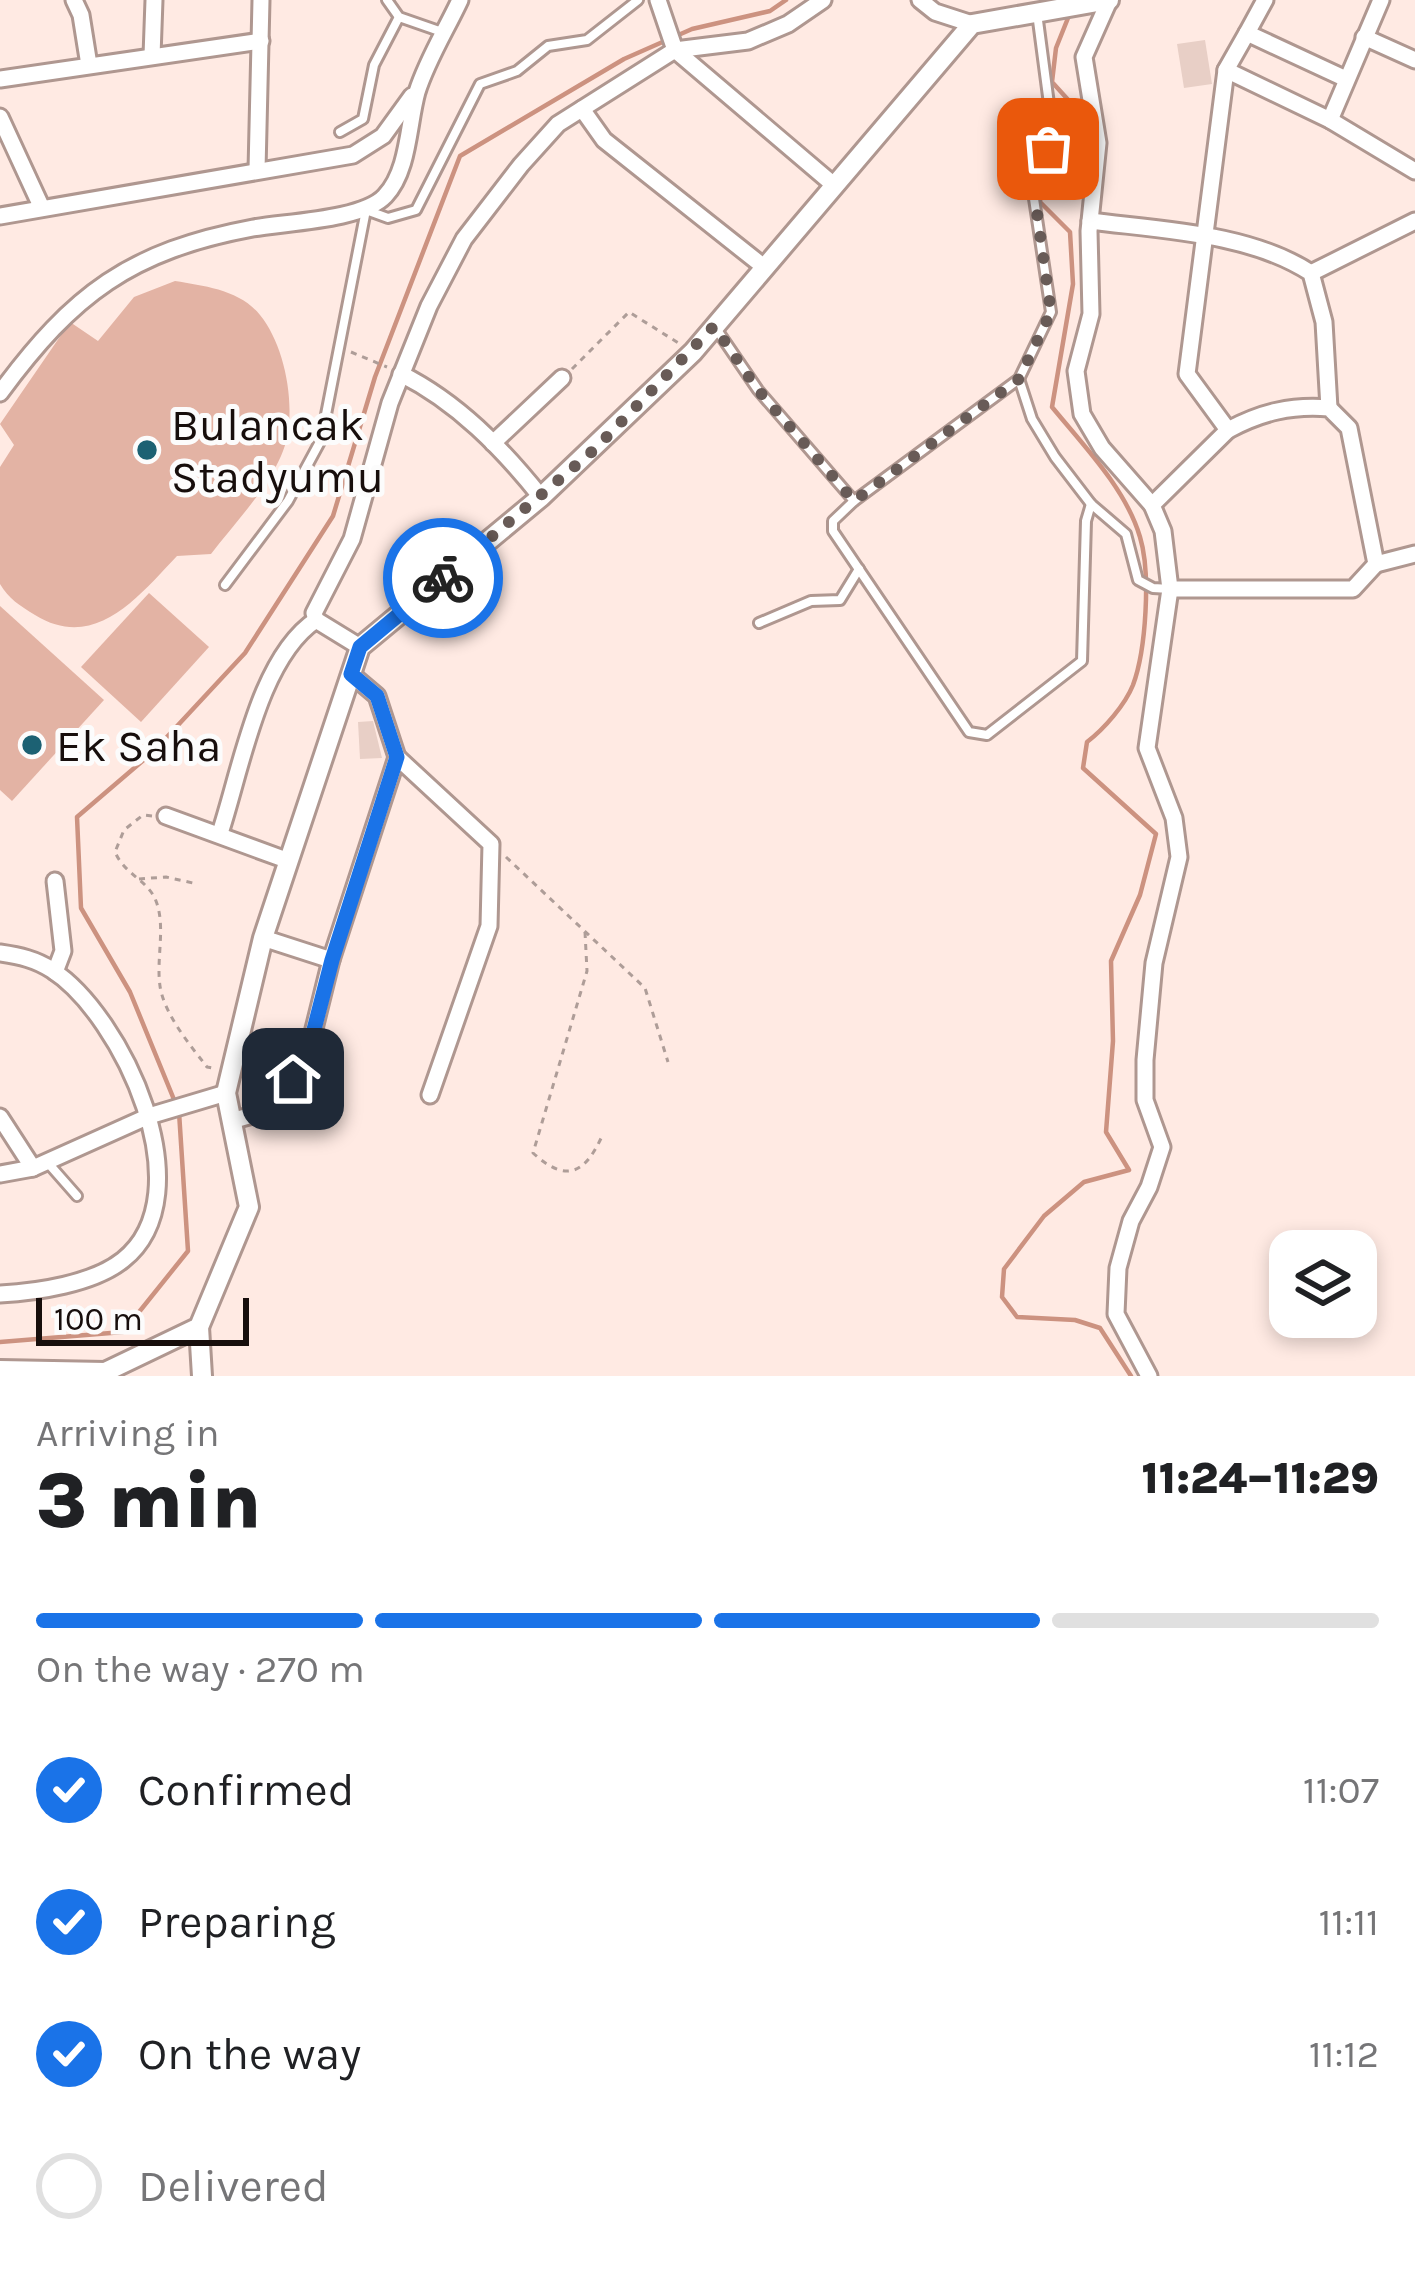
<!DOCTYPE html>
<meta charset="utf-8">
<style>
body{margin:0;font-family:Karla,sans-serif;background:#f6f6f6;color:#202124;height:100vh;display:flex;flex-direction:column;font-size:45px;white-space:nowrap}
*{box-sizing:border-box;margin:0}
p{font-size:39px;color:#757577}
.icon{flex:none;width:66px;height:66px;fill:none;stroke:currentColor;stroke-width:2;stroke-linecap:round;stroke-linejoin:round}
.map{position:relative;height:1376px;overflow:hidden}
.side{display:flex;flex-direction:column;background:#fff;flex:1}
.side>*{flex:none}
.controls{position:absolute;left:1269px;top:1230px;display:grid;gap:24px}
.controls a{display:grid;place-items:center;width:108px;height:108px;border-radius:24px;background:#fff;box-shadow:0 6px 18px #0003;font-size:60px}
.scale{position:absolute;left:36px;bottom:30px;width:213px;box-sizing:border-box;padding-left:12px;border:6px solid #170e0c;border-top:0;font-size:33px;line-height:42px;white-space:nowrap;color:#170e0c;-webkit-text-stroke:9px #fcfcfc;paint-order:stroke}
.pin{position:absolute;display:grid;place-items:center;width:102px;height:102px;color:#fff;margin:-51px;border-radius:24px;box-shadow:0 6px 18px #0006}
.courier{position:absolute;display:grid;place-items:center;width:120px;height:120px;margin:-60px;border:9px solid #1a73e8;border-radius:50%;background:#fff;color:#222;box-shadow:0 3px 15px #0007}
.headline em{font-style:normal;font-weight:800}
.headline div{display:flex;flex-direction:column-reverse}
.headline{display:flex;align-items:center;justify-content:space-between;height:204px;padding:0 36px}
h1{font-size:78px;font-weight:800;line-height:90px}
.bar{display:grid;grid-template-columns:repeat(4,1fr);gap:18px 12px;align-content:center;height:144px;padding:0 36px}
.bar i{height:15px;border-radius:9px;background:#e0e0e0}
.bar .current{background:#1a73e8}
.bar p{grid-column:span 4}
ol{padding:0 36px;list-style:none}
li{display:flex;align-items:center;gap:36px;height:132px}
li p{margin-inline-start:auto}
li .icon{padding:12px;border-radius:50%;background:#1a73e8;color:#fff;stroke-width:4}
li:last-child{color:#757577}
li i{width:66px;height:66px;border:6px solid #e0e0e0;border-radius:50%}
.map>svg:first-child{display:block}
.green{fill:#e3b3a4}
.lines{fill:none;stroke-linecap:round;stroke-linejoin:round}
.stream{stroke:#cc9280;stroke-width:4.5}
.building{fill:#e8cfc6}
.service-casing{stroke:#af9790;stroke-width:14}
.minor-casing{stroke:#af9790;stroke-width:21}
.tertiary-casing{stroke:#af9790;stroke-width:24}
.path{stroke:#ae9d98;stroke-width:3;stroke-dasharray:6 6;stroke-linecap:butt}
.service{stroke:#fff;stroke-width:8}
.minor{stroke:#fff;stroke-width:15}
.tertiary{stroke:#fff;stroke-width:18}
.done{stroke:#685b57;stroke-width:12;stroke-dasharray:0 21.6}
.route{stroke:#1a73e8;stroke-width:15}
.poi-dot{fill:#1c6173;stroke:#fcfcfc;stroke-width:4.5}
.labels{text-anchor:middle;stroke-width:10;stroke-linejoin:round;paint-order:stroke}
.poi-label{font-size:45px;fill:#170e0c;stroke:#fcfcfc;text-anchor:start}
</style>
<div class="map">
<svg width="1415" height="1376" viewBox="0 0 1415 1376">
<rect width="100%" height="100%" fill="#ffeae3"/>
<g class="green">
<path d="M175 281C205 286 240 290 260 315 287 348 299 417 281 456 265 492 234 524 211 554L177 556C138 597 95 652 35 615 19 605 9 599 0 584V467L14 445 0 424 70 322 98 341 134 297Z"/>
<path d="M149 593 209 647 141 722 81 667Z"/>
<path d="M0 606 104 700 12 801 0 790Z"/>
</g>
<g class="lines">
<g class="stream">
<path d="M1070 13 1056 48 1052 82 1081 114 1073 152 1042 172 1040 202 1070 232 1073 284 1052 407C1084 446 1126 489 1140 537 1151 573 1146 650 1133 685 1125 705 1104 729 1087 742L1083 768 1156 834 1140 895 1111 961 1113 1041 1106 1132 1129 1170 1084 1182 1044 1216 1004 1269 1002 1297 1017 1317 1075 1320 1100 1328 1131 1376"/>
<path d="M175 1102 130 992 81 908 77 817 153 752 245 653 333 516 375 377 460 156 624 59 692 29 770 11 786 0"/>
<path d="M0 1342 123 1332 188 1251 179 1112"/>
</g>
</g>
<g class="building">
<path d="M1205 40 1212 84 1184 88 1177 44Z"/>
<path d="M373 721 382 758 360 759 358 722Z"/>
</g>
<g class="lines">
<g class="service-casing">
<g id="service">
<path d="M387 0 399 17 445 33"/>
<path d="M340 132 363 119 374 65 399 17"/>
<path d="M715 327 758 390 854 501 833 521V531L969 732 987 735 1082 661 1086 521 1091 504"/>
<path d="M1019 379 1032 419 1055 457 1091 504 1126 534 1138 580 1153 588 1170 589"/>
<path d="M854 501 1019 379 1051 312 1033 192 1048 149 1049 104 1037 13"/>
<path d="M225 585 288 501 321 440 366 210 388 218 416 210 480 84 517 71 548 46 587 40 638 0"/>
<path d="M759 623 811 601 840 600 859 569"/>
<path d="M48 1163 77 1196"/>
</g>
</g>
<g class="minor-casing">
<g id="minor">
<path d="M74 0 81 15 89 65"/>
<path d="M658 0 675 50 835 186"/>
<path d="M920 0 935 12 972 24"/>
<path d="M1265 0 1247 33 1346 79"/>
<path d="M1108 3 1084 57 1098 143 1089 231 1091 314 1076 371 1082 414 1102 448 1152 505 1163 531 1170 589H1353L1376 564 1349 428 1329 408C1291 405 1262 412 1228 430L1187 374 1226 70 1247 33"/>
<path d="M1364 37 1415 60"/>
<path d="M152 56 154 0"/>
<path d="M1226 70 1330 120 1415 171"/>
<path d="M0 79 261 41"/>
<path d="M582 109 604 140 764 267"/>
<path d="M0 117 41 206"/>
<path d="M1330 120 1381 0"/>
<path d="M257 170 261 0"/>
<path d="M0 216 353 155 383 136 412 96"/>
<path d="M1090 221C1161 230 1250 233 1311 273L1324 322 1329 408"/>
<path d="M1311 273 1415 221"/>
<path d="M401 374C457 402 502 448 541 497"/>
<path d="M0 393C73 294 130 251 253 228 286 222 363 220 385 196 409 171 408 124 417 92 427 60 446 30 460 0"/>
<path d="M493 443 562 378"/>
<path d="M1152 505 1228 430"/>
<path d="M1376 564 1415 554"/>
<path d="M360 647 316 620 314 613 352 539 390 403 429 306 464 239 521 165 558 124 675 50 748 41 788 24 823 0"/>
<path d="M351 674 377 696 397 757"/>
<path d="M166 816 289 861"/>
<path d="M220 833C241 770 259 658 316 620"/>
<path d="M55 881 63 951 55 972"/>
<path d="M263 938 331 960"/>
<path d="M0 953C20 956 35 959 52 970 122 1015 206 1194 123 1260 93 1284 37 1292 0 1294"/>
<path d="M0 1117 33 1168"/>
<path d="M231 1121 278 1108 309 1049 331 960 397 757 491 844 489 926 430 1095"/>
<path d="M0 1174 33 1168 149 1116 226 1093"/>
<path d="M1149 1376 1116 1314 1118 1268 1131 1221 1149 1187 1162 1147 1145 1100V1060L1154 963 1179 857 1174 818 1147 748 1170 589"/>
</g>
</g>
<g class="tertiary-casing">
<g id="tertiary">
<path d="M199 1327 202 1376"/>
<path d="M0 1370 105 1372 199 1327 249 1207 226 1093 263 938 360 647 541 497 693 352 972 24 1109 0"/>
</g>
</g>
<g class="path">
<path d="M351 352 387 367"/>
<path d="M572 369 629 312 680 344"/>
<path d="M152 816 143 815 124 830 115 852C125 875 148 880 156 901 166 927 156 958 160 986 164 1014 190 1045 207 1067L217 1069"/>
<path d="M506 857 645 988 668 1062"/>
<path d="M139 879 166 877 193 883"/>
<path d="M585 932 587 971 533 1153C568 1185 586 1172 603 1134"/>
</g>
<use href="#service" class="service"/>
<use href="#minor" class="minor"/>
<use href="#tertiary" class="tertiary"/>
</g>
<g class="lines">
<path class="done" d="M443 578 595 449 714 326 758 390 854 501 1019 379 1051 312 1034 192 1048 149"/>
<path class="route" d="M293 1079 309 1049 332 960 397 757 377 696 351 674 360 647 443 578"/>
</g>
<g class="poi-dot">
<circle cx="147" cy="450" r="12"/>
<circle cx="32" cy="745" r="12"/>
</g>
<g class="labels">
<g class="poi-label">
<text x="171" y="440">Bulancak<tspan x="171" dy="52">Stadyumu</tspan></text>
<text x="56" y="761">Ek Saha</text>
</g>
</g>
</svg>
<div class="controls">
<a><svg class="icon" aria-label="layers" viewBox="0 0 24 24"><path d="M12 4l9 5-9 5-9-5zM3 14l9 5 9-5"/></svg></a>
</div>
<div class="scale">100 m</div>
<div class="pin" style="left:1048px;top:149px;background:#ea580c"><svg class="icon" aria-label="bag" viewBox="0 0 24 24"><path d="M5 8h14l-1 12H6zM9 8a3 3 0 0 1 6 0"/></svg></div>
<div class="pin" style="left:293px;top:1079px;background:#1f2937"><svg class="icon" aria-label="home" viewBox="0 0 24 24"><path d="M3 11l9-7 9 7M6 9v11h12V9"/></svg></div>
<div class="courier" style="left:443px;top:578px"><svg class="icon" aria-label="bike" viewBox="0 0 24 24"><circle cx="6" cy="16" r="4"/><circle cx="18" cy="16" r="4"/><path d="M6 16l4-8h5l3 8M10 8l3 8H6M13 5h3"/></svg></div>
</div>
<section class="side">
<div class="headline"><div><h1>3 min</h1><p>Arriving in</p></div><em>11:24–11:29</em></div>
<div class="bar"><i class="current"></i><i class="current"></i><i class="current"></i><i></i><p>On the way · 270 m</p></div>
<ol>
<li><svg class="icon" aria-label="check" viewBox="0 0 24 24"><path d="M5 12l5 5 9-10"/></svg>Confirmed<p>11:07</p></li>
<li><svg class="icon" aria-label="check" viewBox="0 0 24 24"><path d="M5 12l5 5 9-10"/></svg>Preparing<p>11:11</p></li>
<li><svg class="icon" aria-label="check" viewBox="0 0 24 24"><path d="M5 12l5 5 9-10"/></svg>On the way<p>11:12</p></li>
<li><i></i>Delivered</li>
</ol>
</section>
